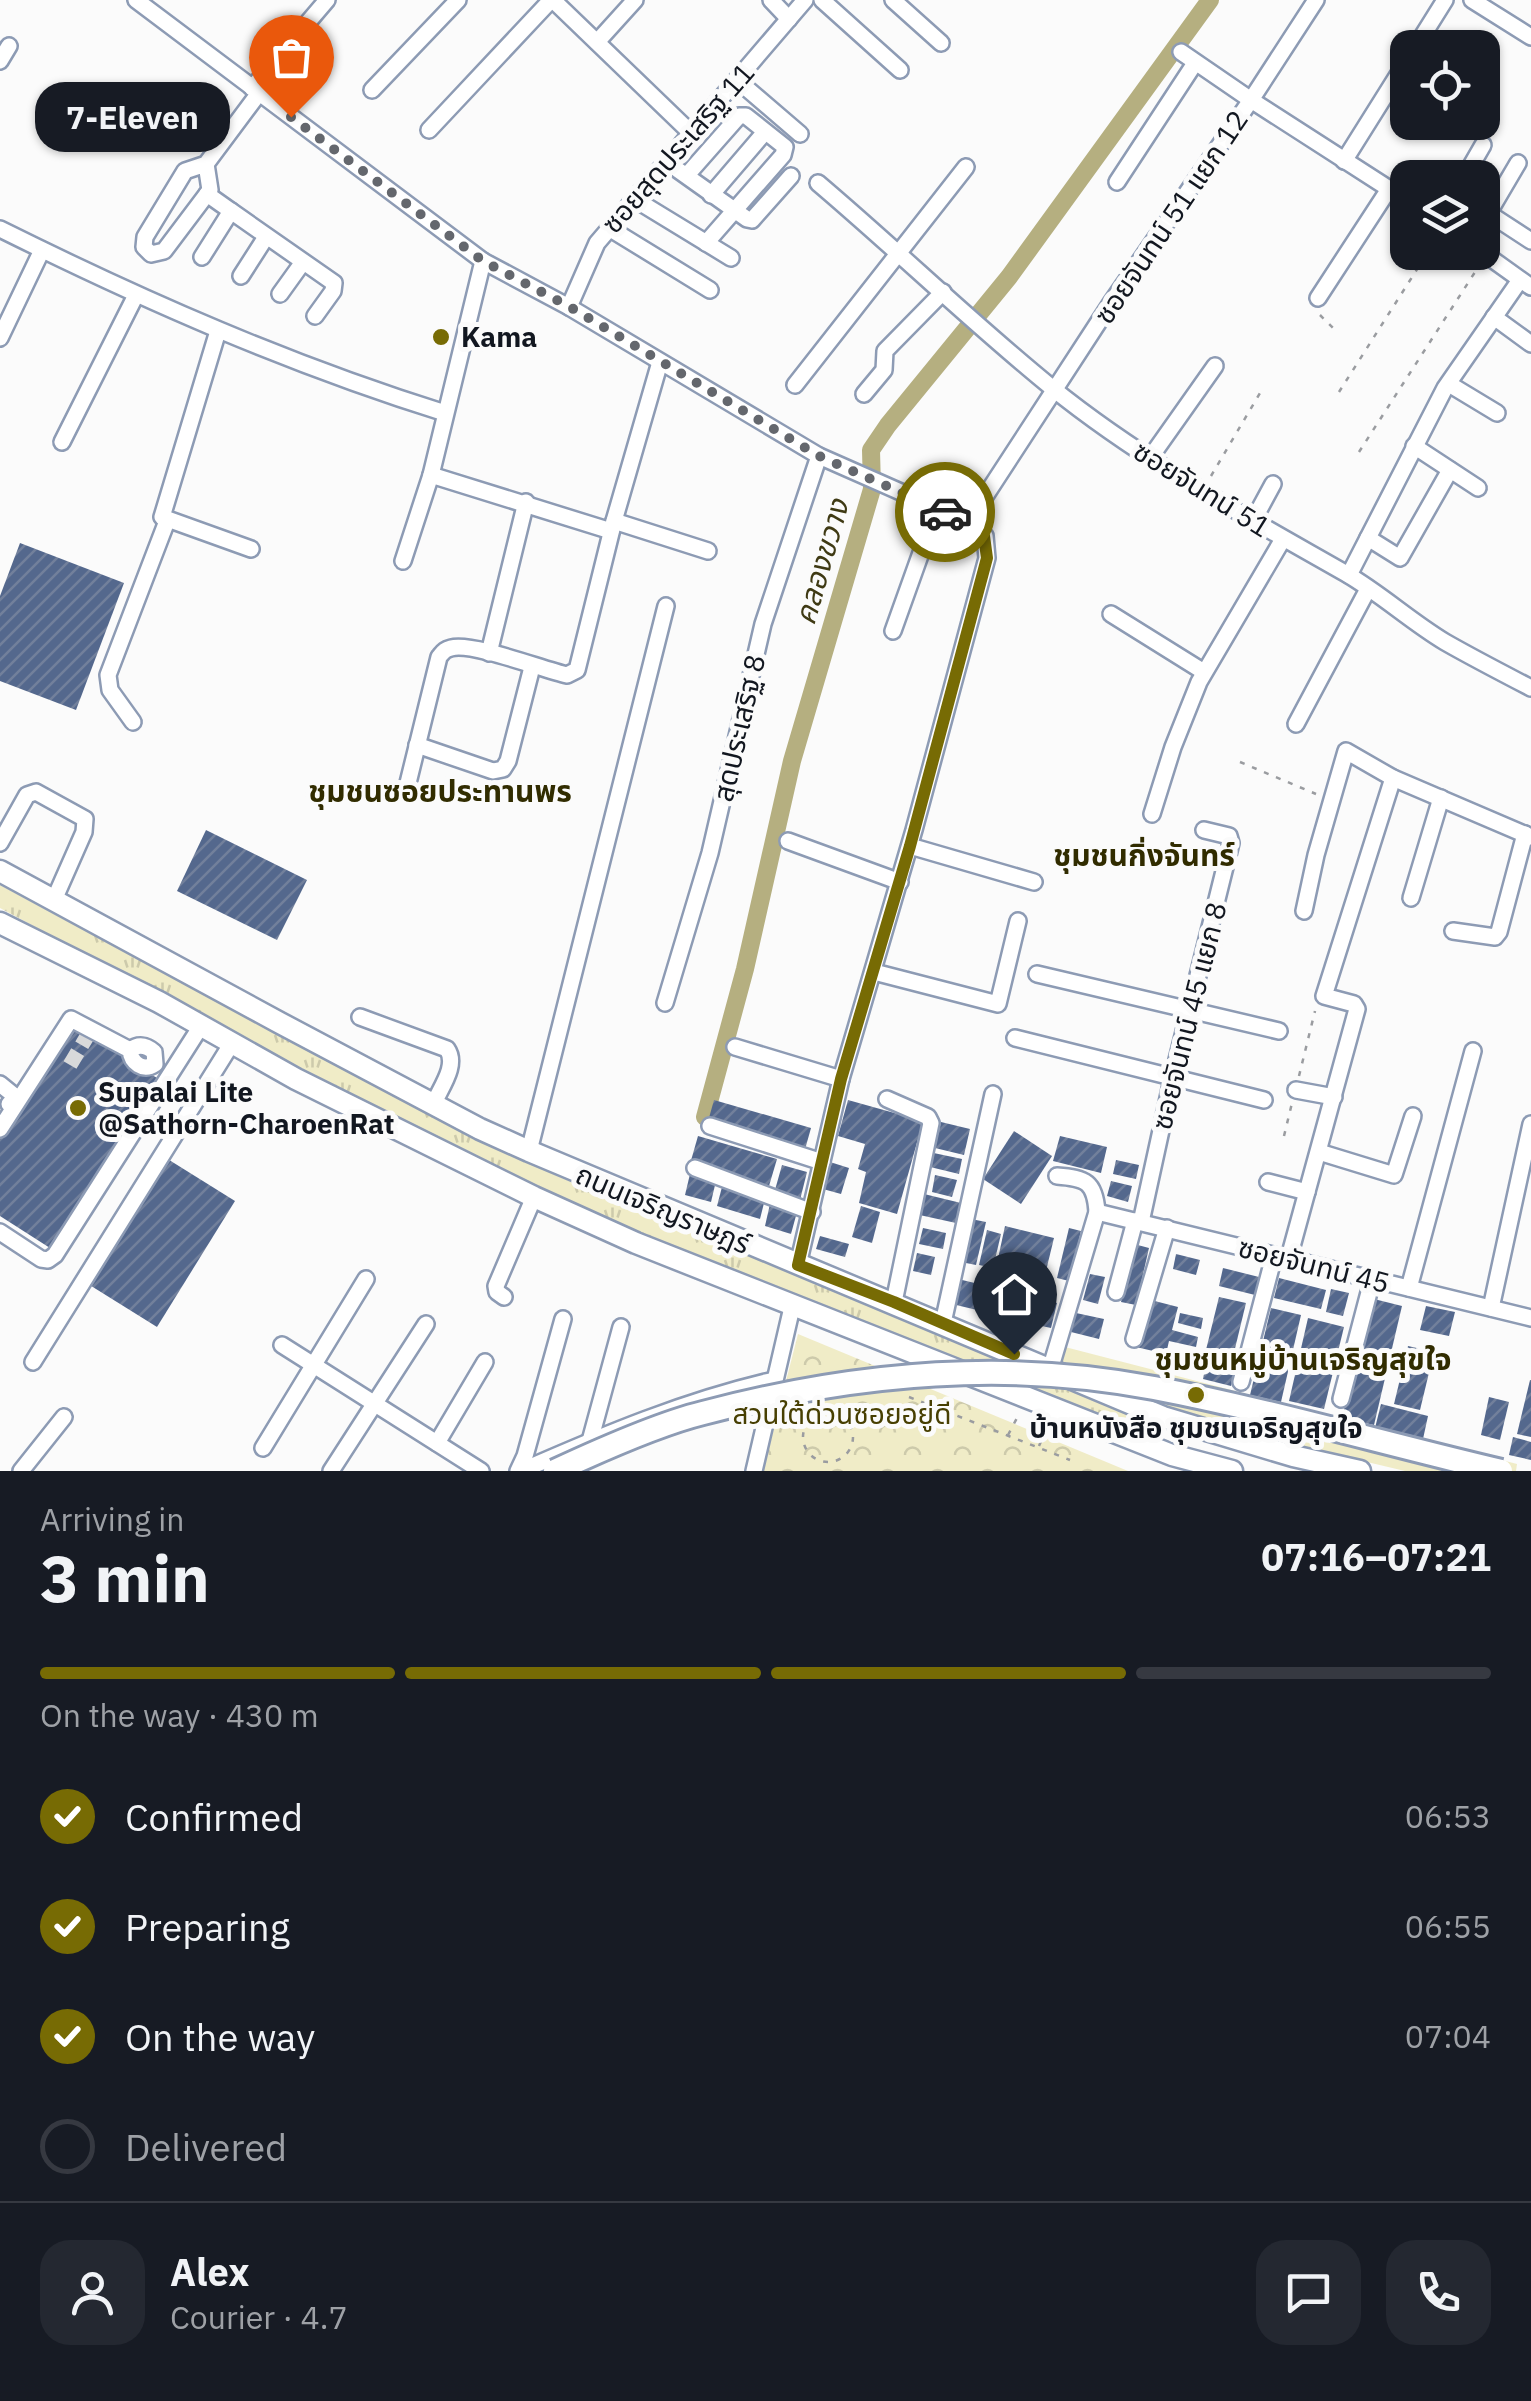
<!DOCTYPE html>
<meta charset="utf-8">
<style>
body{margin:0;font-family:"IBM Plex Sans","Noto Sans Thai",sans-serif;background:#242831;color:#f1f3f6;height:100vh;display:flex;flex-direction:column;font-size:38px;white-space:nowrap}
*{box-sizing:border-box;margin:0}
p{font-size:32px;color:#9ea1a6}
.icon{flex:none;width:55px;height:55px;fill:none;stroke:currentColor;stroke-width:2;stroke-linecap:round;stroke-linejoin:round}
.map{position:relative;height:1471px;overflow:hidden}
.drawer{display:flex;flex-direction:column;background:#171b24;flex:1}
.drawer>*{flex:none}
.tools{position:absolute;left:1390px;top:30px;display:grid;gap:20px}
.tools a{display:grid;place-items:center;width:110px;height:110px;border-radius:20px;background:#171b24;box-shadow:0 2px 8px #0004;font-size:50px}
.pin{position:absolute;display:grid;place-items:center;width:85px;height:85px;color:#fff;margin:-102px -42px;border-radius:50% 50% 50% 0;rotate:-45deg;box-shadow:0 0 10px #0007}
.pin .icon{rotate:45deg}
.courier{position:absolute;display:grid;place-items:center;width:100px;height:100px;margin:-50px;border:8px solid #776b04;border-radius:50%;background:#fff;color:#222;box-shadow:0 2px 12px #0007}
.bubble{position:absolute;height:70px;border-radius:30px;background:#171b24;box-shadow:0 2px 8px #0004;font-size:32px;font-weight:800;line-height:70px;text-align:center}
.overview em{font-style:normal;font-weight:800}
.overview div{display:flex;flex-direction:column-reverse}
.overview{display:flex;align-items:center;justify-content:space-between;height:170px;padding:0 40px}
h1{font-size:65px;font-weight:800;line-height:75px}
.bar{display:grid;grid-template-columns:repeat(4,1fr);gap:15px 10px;align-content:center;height:120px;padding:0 40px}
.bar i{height:12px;border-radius:8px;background:#363941}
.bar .on{background:#776b04}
.bar p{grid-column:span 4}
.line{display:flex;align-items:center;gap:25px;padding:0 40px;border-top:2px solid #363941}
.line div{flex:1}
.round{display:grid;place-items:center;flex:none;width:105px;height:105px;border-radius:30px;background:#242831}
ol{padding:0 40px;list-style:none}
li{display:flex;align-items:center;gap:30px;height:110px}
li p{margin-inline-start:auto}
li .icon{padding:10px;border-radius:50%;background:#776b04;color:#fff;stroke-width:4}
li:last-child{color:#9ea1a6}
li i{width:55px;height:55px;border:5px solid #363941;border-radius:50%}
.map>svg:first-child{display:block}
.grass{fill:url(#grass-tufts)}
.park{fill:url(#park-crowns)}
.garden{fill:#f0ecc7}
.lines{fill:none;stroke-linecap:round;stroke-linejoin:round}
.canal{stroke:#b5af80;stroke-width:18}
.building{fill:url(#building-hatch)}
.minor-tunnel{stroke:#d8d9da;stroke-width:15;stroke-dasharray:15 8;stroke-linecap:butt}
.minor-casing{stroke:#8d9bb4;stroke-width:20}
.major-casing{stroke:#8d9bb4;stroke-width:25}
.path{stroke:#9a9ca0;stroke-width:2.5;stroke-dasharray:5 8;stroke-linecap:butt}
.minor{stroke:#fff;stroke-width:15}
.major{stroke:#fff;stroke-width:20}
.highway-bridge-casing{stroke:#8d9bb4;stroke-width:28;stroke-linecap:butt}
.highway-bridge{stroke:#fff;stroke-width:22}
.done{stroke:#64676d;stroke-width:10;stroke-dasharray:0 18}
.route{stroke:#776b04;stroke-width:12}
.poi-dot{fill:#776b04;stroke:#fbfbfb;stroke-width:4}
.labels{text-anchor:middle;stroke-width:10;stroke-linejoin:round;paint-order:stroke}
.street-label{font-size:28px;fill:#121720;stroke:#fbfbfb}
.poi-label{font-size:28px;font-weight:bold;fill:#121720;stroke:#fbfbfb;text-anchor:start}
.park-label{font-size:28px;fill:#473f02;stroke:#fbfbfb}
.water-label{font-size:30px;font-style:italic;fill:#3f3a14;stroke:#fbfbfb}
.neighbourhood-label{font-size:30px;font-weight:bold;fill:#312c00;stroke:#fbfbfb}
</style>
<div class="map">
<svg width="1531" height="1471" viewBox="0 0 1531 1471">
<defs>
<pattern id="grass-tufts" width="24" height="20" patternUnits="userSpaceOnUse" patternTransform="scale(2.5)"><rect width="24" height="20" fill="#f0ecc7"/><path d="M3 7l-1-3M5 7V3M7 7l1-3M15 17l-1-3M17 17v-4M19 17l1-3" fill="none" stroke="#cdcaab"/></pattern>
<pattern id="park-crowns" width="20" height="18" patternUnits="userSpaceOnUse" patternTransform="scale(2.5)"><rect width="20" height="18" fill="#f0ecc7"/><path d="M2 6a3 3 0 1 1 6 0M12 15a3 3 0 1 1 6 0" fill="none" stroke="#cdcaab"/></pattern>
<pattern id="building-hatch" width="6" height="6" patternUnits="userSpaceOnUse" patternTransform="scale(2.5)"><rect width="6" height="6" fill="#54688d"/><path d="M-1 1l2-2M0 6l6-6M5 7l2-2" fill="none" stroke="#72809b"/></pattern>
</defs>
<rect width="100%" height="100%" fill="#fbfbfb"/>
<path class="grass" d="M0 885 249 1019 559 1177 789 1269 1152 1423 1157 1430 1152 1436H1143L591 1216 357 1100 0 908Z"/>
<path class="park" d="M798 1334 1128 1471H763Z"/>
<path class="garden" d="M1065 1347 1517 1464 1516 1471H1405L1207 1424 1165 1411 1058 1364Z"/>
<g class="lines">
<path class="canal" d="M705 1117 745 969 792 761 872 489 871 450 888 425 1009 277 1210 0"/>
</g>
<g class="building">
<path d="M20 543 124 583 76 710 0 681V596Z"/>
<path d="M206 830 307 880 277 940 177 891Z"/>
<path d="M72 1024 157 1078 50 1248 0 1216V1138Z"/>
<path d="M714 1100 811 1128 804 1153 707 1125Z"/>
<path d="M848 1100 923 1121 897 1214 859 1203 866 1172 858 1169 865 1144 838 1136Z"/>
<path d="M941 1122 970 1129 964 1155 935 1148Z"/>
<path d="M1014 1131 1052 1156 1021 1204 983 1179Z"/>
<path d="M698 1136 777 1159 769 1186 690 1164Z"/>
<path d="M1060 1136 1107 1147 1101 1173 1053 1161Z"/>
<path d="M929 1152 962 1159 959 1174 926 1166Z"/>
<path d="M166 1158 235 1201 157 1327 88 1284Z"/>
<path d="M1116 1160 1139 1165 1136 1179 1113 1174Z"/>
<path d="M830 1162 849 1168 841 1194 823 1189Z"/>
<path d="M782 1165 807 1172 799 1204 773 1197Z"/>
<path d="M690 1174 716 1181 711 1202 685 1195Z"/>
<path d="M935 1175 957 1180 952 1197 932 1192Z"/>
<path d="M1111 1181 1132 1186 1128 1202 1107 1196Z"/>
<path d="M722 1187 765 1199 760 1219 717 1206Z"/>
<path d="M920 1193 961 1203 956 1223 915 1214Z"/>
<path d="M770 1204 797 1212 791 1234 765 1226Z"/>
<path d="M861 1206 880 1212 872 1243 852 1237Z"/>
<path d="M971 1219 986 1222 976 1265 961 1262Z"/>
<path d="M1005 1226 1054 1238 1044 1279 996 1268Z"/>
<path d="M923 1228 946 1233 943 1249 919 1244Z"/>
<path d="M1069 1228 1081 1231 1069 1281 1057 1278Z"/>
<path d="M987 1230 1001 1234 993 1268 979 1265Z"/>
<path d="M820 1236 849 1244 845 1257 816 1249Z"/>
<path d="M1134 1244 1149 1248 1136 1305 1121 1302Z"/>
<path d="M917 1253 935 1257 931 1275 913 1271Z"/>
<path d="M1176 1254 1200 1260 1196 1275 1173 1269Z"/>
<path d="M1223 1268 1263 1278 1259 1296 1219 1286Z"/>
<path d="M1090 1274 1105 1277 1098 1304 1083 1300Z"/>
<path d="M1279 1278 1326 1290 1321 1309 1274 1298Z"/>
<path d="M958 1279 983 1285 977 1310 952 1304Z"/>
<path d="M994 1289 1019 1295 1012 1325 987 1319Z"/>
<path d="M1331 1289 1349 1293 1343 1316 1326 1312Z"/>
<path d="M1029 1296 1057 1303 1051 1328 1023 1322Z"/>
<path d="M1219 1297 1246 1303 1231 1365 1204 1358Z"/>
<path d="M1370 1298 1402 1306 1374 1425 1342 1418Z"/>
<path d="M1147 1299 1178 1307 1172 1330 1198 1337 1196 1347 1169 1341 1166 1354 1136 1347Z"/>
<path d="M1426 1306 1455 1312 1449 1336 1420 1330Z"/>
<path d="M1271 1308 1301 1315 1281 1402 1250 1395Z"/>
<path d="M1076 1313 1104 1319 1099 1339 1071 1332Z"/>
<path d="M1180 1313 1203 1318 1201 1329 1178 1323Z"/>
<path d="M1308 1318 1344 1327 1324 1409 1289 1401Z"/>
<path d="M1408 1346 1434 1352 1420 1410 1394 1404Z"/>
<path d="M1174 1350 1194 1355 1191 1367 1171 1362Z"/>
<path d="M1205 1368 1234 1375 1231 1386 1203 1379Z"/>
<path d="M1530 1380H1531V1437L1517 1434Z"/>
<path d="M1489 1397 1509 1402 1500 1440 1481 1435Z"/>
<path d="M1381 1404 1428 1416 1423 1439 1375 1428Z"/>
<path d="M1513 1437 1531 1442V1460L1509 1455Z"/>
</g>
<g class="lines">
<path class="minor-tunnel" d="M70 1065 92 1028"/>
<g class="minor-casing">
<g id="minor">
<path d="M136 0 483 261 569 307 819 456 937 508 985 536 987 558 914 830 841 1079 798 1265"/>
<path d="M553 0 692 134"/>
<path d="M771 0 789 19"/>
<path d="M822 0 900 70"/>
<path d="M893 0 941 43"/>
<path d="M1472 0 1531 37"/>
<path d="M597 42 635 0"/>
<path d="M1415 48 1445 0"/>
<path d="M1181 52 1251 100 1316 0"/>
<path d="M0 61 9 46"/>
<path d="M737 80 800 134"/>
<path d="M252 88 327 0"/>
<path d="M372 90 458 0"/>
<path d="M429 130 551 0"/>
<path d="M1344 161 1408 59"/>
<path d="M206 164 210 190 164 251 151 254 144 247 145 237 185 171 206 164 259 93"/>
<path d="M678 170 747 219 752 220 791 176"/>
<path d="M687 175 739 116H746L785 147 783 155 706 243"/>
<path d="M1464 178 1483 145"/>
<path d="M1117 182 1195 63"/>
<path d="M818 183C897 250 971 322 1051 387 1141 460 1245 516 1345 573 1380 593 1410 621 1445 642 1473 658 1502 673 1531 688"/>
<path d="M711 195 765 132"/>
<path d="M636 200 731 258"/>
<path d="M1482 209 1531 241"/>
<path d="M231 211 334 283 333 291 315 316"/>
<path d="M1488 214 1518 163"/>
<path d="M609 228 710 290"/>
<path d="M0 229C145 301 291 365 445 413"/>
<path d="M1482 252 1531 287"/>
<path d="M202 257 231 211 207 194"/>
<path d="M241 276 266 237"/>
<path d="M280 294 303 262"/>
<path d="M1318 298 1389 189"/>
<path d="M569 307 597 243 805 0"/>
<path d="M1494 317 1531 344"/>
<path d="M218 331 162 517 251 549"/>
<path d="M0 338 42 250"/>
<path d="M1449 384 1497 413"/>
<path d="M795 385 966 167"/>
<path d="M864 394 884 370 885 351 943 292"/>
<path d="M62 442 136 295"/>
<path d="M1414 446 1478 488"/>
<path d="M1150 458 1215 366"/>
<path d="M431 475 611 531"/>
<path d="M614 521 708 551"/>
<path d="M1253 521 1273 484"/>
<path d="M967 524 1111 303 1251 100 1408 201"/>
<path d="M1368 538 1400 558 1450 470"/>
<path d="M403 561 431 475 483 261"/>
<path d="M1349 575 1445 388 1520 280"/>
<path d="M1111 614 1204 672"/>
<path d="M893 631 937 508"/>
<path d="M489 653 526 502"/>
<path d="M133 722 110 690 108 675 167 521"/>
<path d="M1296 724 1368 589"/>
<path d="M417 745 493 771 503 769 508 761 532 667"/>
<path d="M408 783 439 657C444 651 444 650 451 648 472 642 541 669 567 675L577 670 614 521 660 362"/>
<path d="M1152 814 1173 747 1199 682 1283 539"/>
<path d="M788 841 900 882"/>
<path d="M0 843 27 795 36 792 85 819 84 832 54 900"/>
<path d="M910 846 1034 882"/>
<path d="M1411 898 1441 798"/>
<path d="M1304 911 1316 855 1346 751 1393 778 1531 837"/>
<path d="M1453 931 1495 937 1499 932 1525 834"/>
<path d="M874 972 998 1004 1018 921"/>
<path d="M1037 974 1279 1031"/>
<path d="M665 1003 710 853 763 624 819 456"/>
<path d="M360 1017 447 1049C458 1065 441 1087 434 1103"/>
<path d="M1015 1038 1264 1100"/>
<path d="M735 1047 841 1079"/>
<path d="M0 1084 16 1097 9 1104"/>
<path d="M1296 1090 1334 1097"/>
<path d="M887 1099 928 1117 931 1123 894 1302"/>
<path d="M710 1126 822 1162"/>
<path d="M0 1129 71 1019 130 1050C131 1063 143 1072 155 1064L154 1052C146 1045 138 1044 130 1050"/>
<path d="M529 1151 666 606"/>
<path d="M1319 1152 1394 1175 1413 1116"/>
<path d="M695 1168 812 1212"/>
<path d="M1268 1182 1307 1192"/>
<path d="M1097 1212 1531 1318"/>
<path d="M1141 1222 1172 1080 1231 843 1229 836 1204 830"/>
<path d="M0 1232 41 1259 48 1260 55 1255 201 1026"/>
<path d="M1288 1261 1357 1009 1354 1004 1324 996 1393 778"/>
<path d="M1409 1288 1473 1051"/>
<path d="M1116 1292 1135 1221"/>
<path d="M504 1297 497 1292 496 1286 534 1197"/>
<path d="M1491 1308 1531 1124"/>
<path d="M943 1323 993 1094"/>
<path d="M1134 1339 1167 1228"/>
<path d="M282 1345 481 1471"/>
<path d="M33 1362 232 1043"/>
<path d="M1050 1370 1097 1212C1095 1182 1086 1178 1057 1176"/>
<path d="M1241 1382 1274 1256"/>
<path d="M1341 1399 1372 1281"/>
<path d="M590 1441 621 1327"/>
<path d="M437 1443 485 1362"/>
<path d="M263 1448 366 1279"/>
<path d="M21 1471 64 1417"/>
<path d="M331 1471 426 1324"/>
<path d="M518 1471 525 1456 563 1319"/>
<path d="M521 1471C603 1435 686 1400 774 1380"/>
<path d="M754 1471 793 1303"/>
</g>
</g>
<g class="major-casing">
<g id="major">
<path d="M0 871 280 1023 480 1129 529 1151 1163 1417 1293 1456 1360 1471"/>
<path d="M0 923 159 1002 296 1079 534 1197 636 1243 1172 1455 1232 1471"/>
</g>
</g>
<g class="path">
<path d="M1320 315 1338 333"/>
<path d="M1339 392 1428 252"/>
<path d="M1359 452 1477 269"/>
<path d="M1211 476 1260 393"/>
<path d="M1240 762 1316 794"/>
<path d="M1299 1076 1315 1011"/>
<path d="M1284 1136 1292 1103"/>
<path d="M909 1397 1070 1460"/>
<circle cx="828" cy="1437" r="25"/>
<path d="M832 1413 842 1404"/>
<path d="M1008 1435 1018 1416"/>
<path d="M1039 1446 1047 1427"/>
</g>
<use href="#minor" class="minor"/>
<use href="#major" class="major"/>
<g class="highway-bridge-casing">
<path id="highway-bridge" d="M555 1471C598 1451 658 1424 703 1413 850 1374 1004 1359 1154 1388 1269 1410 1386 1444 1501 1471"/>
</g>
<use href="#highway-bridge" class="highway-bridge"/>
</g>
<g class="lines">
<path class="done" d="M291 117 483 261 570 307 819 456 945 512"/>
<path class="route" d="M945 512 984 536 987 558 910 846 841 1079 798 1265 894 1302 1014 1354"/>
</g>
<g class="poi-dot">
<circle cx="441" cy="337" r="10"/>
<circle cx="78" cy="1108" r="10"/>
<circle cx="1196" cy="1395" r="10"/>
</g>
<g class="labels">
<g class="street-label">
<text transform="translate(678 148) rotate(-49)" y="10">ซอยสุดประเสริฐ 11</text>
<text transform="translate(1171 217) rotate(-56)" y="10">ซอยจันทน์ 51 แยก 12</text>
<text transform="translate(1202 489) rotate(32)" y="10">ซอยจันทน์ 51</text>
<text transform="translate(739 728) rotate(-77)" y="10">สุดประเสริฐ 8</text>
<text transform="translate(1189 1016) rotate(-76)" y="10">ซอยจันทน์ 45 แยก 8</text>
<text transform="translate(663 1209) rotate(23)" y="10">ถนนเจริญราษฎร์</text>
<text transform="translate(1314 1265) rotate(14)" y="10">ซอยจันทน์ 45</text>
</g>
<g class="poi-label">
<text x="461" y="347">Kama</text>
<text x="98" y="1102">Supalai Lite<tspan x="98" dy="32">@Sathorn-CharoenRat</tspan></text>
<text x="1196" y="1438" text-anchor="middle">บ้านหนังสือ ชุมชนเจริญสุขใจ</text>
</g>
<g class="park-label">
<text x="842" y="1424">สวนใต้ด่วนซอยอยู่ดี</text>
</g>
<g class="water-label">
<text transform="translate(822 562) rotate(-74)" y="10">คลองขวาง</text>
</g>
<g class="neighbourhood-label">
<text x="440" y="802">ชุมชนซอยประทานพร</text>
<text x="1144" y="866">ชุมชนกิ่งจันทร์</text>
<text x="1303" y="1370">ชุมชนหมู่บ้านเจริญสุขใจ</text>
</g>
</g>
</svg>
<div class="tools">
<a><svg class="icon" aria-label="locate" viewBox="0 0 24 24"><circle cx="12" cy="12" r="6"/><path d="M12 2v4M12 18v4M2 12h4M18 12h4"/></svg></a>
<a><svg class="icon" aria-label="layers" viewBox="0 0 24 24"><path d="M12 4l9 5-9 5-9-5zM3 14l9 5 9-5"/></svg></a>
</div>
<div class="pin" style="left:291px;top:117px;background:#ea580c"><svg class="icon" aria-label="bag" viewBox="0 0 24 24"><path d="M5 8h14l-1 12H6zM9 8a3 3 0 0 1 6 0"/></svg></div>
<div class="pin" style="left:1014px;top:1354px;background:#1f2937"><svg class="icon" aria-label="home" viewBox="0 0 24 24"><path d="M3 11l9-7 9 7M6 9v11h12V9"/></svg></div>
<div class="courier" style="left:945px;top:512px"><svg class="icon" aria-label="car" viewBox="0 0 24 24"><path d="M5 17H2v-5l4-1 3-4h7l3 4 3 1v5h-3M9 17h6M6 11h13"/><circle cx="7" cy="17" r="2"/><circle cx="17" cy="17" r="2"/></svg></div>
<div class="bubble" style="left:35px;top:82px;width:195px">7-Eleven</div>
</div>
<section class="drawer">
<div class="overview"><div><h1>3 min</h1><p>Arriving in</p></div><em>07:16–07:21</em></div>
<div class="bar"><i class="on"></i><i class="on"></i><i class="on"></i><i></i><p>On the way · 430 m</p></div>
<ol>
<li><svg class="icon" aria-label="check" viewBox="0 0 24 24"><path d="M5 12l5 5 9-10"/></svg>Confirmed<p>06:53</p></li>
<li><svg class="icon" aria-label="check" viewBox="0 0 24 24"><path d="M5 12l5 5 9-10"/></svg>Preparing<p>06:55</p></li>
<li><svg class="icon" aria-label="check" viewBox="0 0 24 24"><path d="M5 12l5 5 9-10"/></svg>On the way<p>07:04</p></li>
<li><i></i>Delivered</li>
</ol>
<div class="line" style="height:180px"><a class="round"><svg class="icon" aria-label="person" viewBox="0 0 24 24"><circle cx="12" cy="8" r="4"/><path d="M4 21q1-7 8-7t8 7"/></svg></a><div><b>Alex</b><p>Courier · 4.7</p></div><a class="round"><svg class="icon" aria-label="chat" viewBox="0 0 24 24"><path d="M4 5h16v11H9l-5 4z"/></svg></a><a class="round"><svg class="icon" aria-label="phone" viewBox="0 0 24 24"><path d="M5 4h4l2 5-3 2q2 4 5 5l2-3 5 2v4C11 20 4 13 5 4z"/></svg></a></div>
</section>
